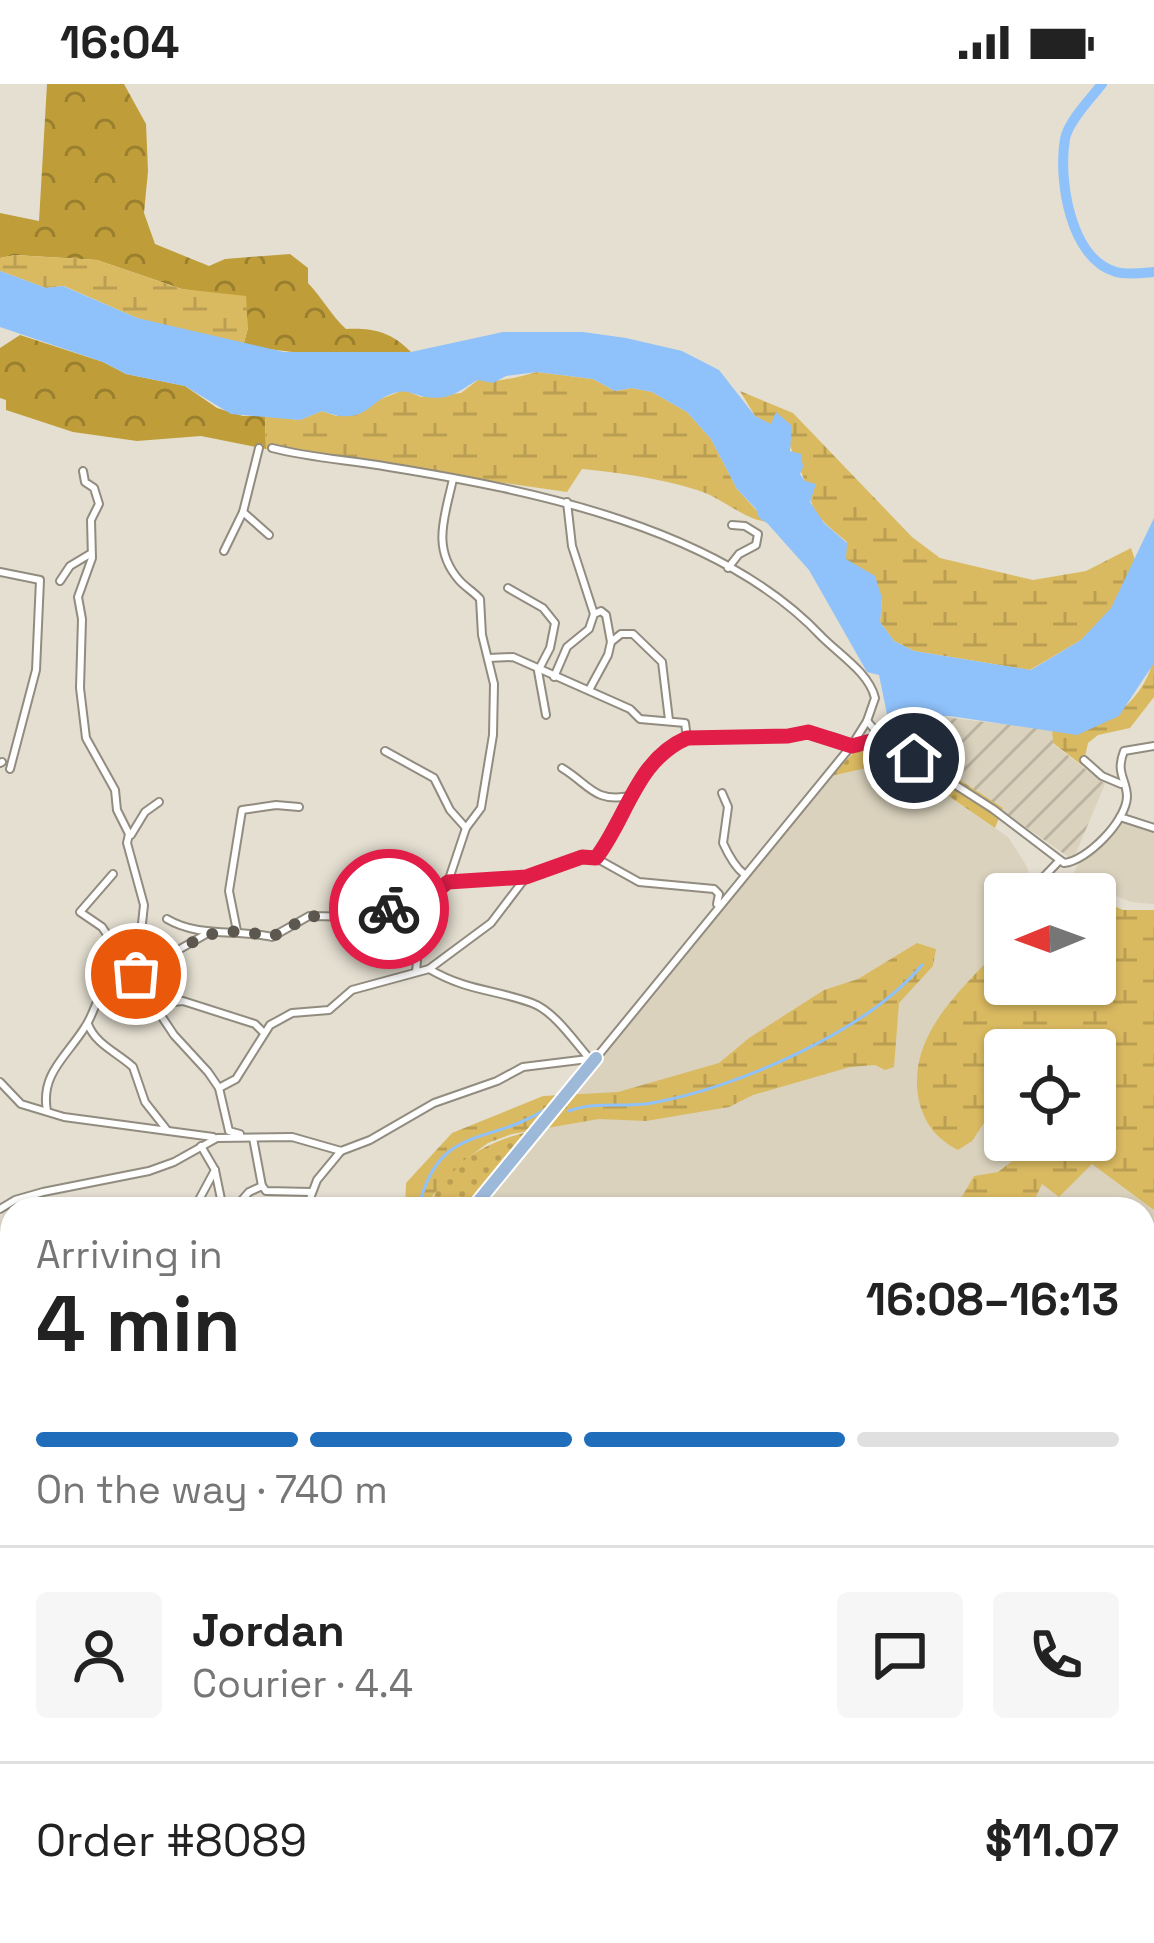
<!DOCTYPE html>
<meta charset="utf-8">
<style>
body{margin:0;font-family:"Space Grotesk",sans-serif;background:#f6f6f6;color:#222;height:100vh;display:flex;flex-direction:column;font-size:45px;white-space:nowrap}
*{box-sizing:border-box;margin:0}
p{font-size:39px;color:#767676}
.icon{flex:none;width:66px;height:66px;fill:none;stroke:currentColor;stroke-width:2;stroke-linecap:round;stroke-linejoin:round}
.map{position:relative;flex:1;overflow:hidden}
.side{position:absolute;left:0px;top:1113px;width:1155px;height:747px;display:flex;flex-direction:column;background:#fff;border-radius:36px 36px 0 0;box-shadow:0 3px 9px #0004}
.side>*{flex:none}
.needle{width:78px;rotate:269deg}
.fabs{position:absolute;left:984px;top:789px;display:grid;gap:24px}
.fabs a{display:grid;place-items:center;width:132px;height:132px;border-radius:12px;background:#fff;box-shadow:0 3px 9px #0004;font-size:60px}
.pin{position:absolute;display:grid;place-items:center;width:102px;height:102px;color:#fff;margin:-51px;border:6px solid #fff;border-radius:50%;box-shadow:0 3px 12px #0007}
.courier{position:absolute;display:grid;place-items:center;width:120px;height:120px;margin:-60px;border:9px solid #e11d48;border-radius:50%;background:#fff;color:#222;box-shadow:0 3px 15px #0007}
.head em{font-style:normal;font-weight:700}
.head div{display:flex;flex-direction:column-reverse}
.head{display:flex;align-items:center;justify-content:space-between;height:204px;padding:0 36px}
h1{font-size:78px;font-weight:700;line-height:90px}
.bar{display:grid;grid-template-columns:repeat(4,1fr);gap:18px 12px;align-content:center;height:144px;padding:0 36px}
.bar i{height:15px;border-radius:9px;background:#e0e0e0}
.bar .on{background:#206dbc}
.bar p{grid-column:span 4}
.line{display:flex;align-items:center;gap:30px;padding:0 36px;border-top:3px solid #e0e0e0}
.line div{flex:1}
.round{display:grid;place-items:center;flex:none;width:126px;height:126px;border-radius:12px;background:#f6f6f6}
.status{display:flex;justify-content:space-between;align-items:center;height:84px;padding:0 60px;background:#fff;direction:ltr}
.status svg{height:33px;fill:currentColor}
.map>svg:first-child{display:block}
.built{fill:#dad2bd;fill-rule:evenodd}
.industrial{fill:url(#industrial-furrows)}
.grass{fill:url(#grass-dots)}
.forest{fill:url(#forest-crowns)}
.wetland{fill:url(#wetland-marsh)}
.water{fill:#8fc1fa}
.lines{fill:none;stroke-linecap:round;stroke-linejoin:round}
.stream{stroke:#8fc1fa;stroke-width:3}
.river{stroke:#8fc1fa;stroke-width:10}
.taxiway{stroke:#b2aea2;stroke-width:15}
.runway{stroke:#b2aea2;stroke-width:36}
.street-casing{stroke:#918c7f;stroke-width:10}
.secondary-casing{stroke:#918c7f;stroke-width:15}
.primary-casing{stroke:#fff;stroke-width:16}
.street{stroke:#fff;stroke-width:6}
.secondary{stroke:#cedcec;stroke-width:10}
.primary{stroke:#9db9da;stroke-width:12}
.done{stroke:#5c5850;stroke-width:12;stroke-dasharray:0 21.6}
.route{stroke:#e11d48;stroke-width:15}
</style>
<div class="status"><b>16:04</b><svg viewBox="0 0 49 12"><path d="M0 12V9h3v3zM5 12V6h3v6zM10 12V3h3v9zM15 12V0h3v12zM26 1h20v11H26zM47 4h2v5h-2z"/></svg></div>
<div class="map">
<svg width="1154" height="1859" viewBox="0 0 1154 1859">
<defs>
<pattern id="industrial-furrows" width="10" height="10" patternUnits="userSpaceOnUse" patternTransform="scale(3)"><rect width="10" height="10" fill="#dad2bd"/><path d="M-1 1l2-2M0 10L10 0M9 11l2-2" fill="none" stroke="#bab3a1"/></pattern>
<pattern id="grass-dots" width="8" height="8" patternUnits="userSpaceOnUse" patternTransform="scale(3)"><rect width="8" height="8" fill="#daba61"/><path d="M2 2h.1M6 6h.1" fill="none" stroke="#ba9f53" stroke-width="1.8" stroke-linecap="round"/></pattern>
<pattern id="forest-crowns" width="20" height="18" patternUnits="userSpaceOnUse" patternTransform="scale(3)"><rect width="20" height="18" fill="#bf9d39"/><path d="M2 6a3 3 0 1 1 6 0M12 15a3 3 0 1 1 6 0" fill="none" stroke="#9a7f2e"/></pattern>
<pattern id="wetland-marsh" width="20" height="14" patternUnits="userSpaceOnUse" patternTransform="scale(3)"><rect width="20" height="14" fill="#daba61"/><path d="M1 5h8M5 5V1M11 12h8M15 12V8" fill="none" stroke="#ba9f53"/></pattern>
</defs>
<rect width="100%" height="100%" fill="#e4dfd1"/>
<g class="built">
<path d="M898 677 1008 753 1026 781 1034 803 1044 810H1005V900H1095L1154 866V1412L1143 1413V1125H477L831 692ZM1005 966H1095V1056H1005Z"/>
<path d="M1123 737 1154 745V820L1131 818 1101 806 1095 817V810H1063L1078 781Z"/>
<path d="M12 1696V1848H869L875 1854 871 1859H0V1711Z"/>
</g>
<path class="industrial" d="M927 631 1052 646 1053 660 1105 700 1073 776 920 669 912 655 915 633Z"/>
<g class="grass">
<path d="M887 630 915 633 912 655 920 670 1003 724 995 744 898 677 831 692 860 662 873 660Z"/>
<path d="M543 1045 477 1125H428C446 1075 495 1053 543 1045Z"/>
<path d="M11 1313 12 1696 0 1711V1316Z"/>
</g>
<g class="forest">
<path d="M47 0H124L146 40 148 87 144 129 155 160 209 182 225 175 290 170 308 184V199C323 215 331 231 346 245 374 244 391 248 411 268L309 270 243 262 248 244 231 213 182 205 97 176 15 171 0 174V129L39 137Z"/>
<path d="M20 251 103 278 126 290 185 302 217 324 243 332H265L266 365 201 352 137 357 73 348 6 326V316L0 314V264Z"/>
</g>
<g class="wetland">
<path d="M15 171 97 176 182 205 246 212 248 244 243 262 137 234 64 202 46 204 0 187V174Z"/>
<path d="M537 288 593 295 615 307 632 304 652 308 687 328 711 355 737 405 767 438C743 435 721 413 697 406 659 394 621 389 582 385L567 408 266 365 265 332 300 336 322 327 336 332 404 306 421 313 461 309 478 296C496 299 519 293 537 288Z"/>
<path d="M740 307 793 329 912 453 940 474 1033 496 1086 487 1131 464 1136 479 1112 524 1081 556 1030 586 914 567 894 557 880 538 882 514 845 475 847 458C832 445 810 431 810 409L776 329 771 341 755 332Z"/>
<path d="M1154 566V613L1130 644 1098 651 1088 659 1083 682 1053 659 1052 646C1096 660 1153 611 1154 566Z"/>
<path d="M1105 818 1123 826H1154V1126L1092 1080 1059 1113 1042 1100 1030 1125H966L960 1116 974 1092 998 1088 1015 1075 1020 1056H1095V966H1005V1021H996L972 1057 958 1066C937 1055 925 1041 919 1017 906 954 957 910 997 867L1005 864V900H1095V825Z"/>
<path d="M917 859 936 865 933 882 899 919 894 983 885 986 875 981 850 983 753 1011 729 1023 646 1037 599 1035 512 1050 488 1059 462 1078 433 1111 428 1125H405L406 1099 452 1049 543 1012 618 1008 719 979 749 954 824 906 858 895Z"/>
</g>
<path class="water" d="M0 187 46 204 63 202 137 234 284 268H411L503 248H583L626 254 682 267 719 286 755 332 771 340 776 328 792 342 790 367 801 370 803 383 800 390 805 397 816 400 810 418 824 439 847 459 846 475 875 492 882 514 880 538 894 557 914 567 1031 586 1081 556 1111 524 1154 434V579L1119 632 1077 651 950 632 905 633 887 630 879 591 867 588 809 486 767 439 759 434 756 425 737 405 711 355 687 328 652 308 632 304 615 307 593 295 537 288 506 292 493 299 478 296C459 306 451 317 426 313 417 312 408 306 399 308 369 312 369 345 322 327L300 336 231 330 185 302 126 290 103 278 0 243Z"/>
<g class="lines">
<g class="stream">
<path d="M569 1027C596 1017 624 1024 652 1019 737 1004 867 947 922 881"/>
<path d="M418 1125C439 1038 487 1063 546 1025"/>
<path d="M0 1310 12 1309"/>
<path d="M1150 1587 1154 1581"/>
</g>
<path class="river" d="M1102 0C1091 14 1068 38 1065 55 1058 95 1070 175 1116 188 1128 191 1142 189 1154 188"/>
<path class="taxiway" d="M433 1859 441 1848"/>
<path class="runway" d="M193 1859 203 1848"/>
<g class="street-casing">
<g id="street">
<path d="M259 364 243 428 269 451"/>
<path d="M83 387 85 398 94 404 99 420 91 436 92 474 78 513 82 535 80 604 86 654 115 706 117 726 129 750 127 759 144 821 140 858 149 885 152 914"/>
<path d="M567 418 572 462 594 530"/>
<path d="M224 467 243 428"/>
<path d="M728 484 739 470 756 461 758 450 745 442 732 441"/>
<path d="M0 488 40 496 36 586 10 685"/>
<path d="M60 497 70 482 90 470"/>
<path d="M508 504 543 524 555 539 550 564 538 587 546 631"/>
<path d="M611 558 621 550H633L662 578 669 636"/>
<path d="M488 574 513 573 630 625 640 635 685 639 687 654"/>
<path d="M554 593 567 563 589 545 594 530 601 527 606 531 611 558 608 571 589 606"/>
<path d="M867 637 882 654 993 725 1064 779C1087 777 1126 737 1127 713 1127 695 1115 690 1124 667L1154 662"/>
<path d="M385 667 434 694 450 726 466 744"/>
<path d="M1084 676 1102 692 1121 700"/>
<path d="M0 679 2 678"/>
<path d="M562 684C590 701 594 719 630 712"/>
<path d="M722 709 728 723 723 759C728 770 734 782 744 790"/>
<path d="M1120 733 1154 744"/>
<path d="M131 751 145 728 159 718"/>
<path d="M596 774 639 798 714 805 719 810 717 820"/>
<path d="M113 790 80 828 102 843 174 951 208 988 219 1004 229 1047 240 1050"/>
<path d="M448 798 526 793"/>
<path d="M1034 803 1059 777"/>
<path d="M167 835C199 854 237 845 272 853L309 832 365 833 438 806"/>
<path d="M237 847 229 807 242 726 276 721 299 723"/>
<path d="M429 885C469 908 494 905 532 919 554 927 574 957 589 974"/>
<path d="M416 888 419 853 438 806 448 798 466 744 481 724 493 651 494 600 482 551 480 515C474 508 465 503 459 496 431 464 445 432 453 395"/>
<path d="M136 890 208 849"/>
<path d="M155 920 183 917 255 940 263 948"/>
<path d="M88 940C95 960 118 969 133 983L145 1018 167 1046"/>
<path d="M0 998 21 1020 64 1033 213 1053"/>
<path d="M219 1004 236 995 270 941 292 929 329 926 352 906 429 885 491 839 526 793 582 773 596 774C604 763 607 752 614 740 667 651 668 651 770 652 802 653 822 644 852 661L867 637 875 614C869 589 840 571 822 553 720 444 532 406 389 383 349 376 311 374 272 364"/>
<path d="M47 1027C40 990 67 972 85 943 92 933 95 920 102 908L140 897"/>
<path d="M201 1062 215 1086 223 1125"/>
<path d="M263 1103 266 1107 311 1108"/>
<path d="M0 1125 15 1116 43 1108 149 1087 174 1078 217 1054 292 1053 341 1067 370 1056 434 1019 497 997 523 983 596 974 852 661 882 654"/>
<path d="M194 1125 215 1086"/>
<path d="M234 1125 249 1108 262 1102 253 1054"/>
<path d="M306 1125 317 1096 341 1067"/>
<path d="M0 1206 12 1204"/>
<path d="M0 1262 12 1285"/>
<path d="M0 1649 12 1620"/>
<path d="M1143 1679 1154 1653"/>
<path d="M1143 1705H1154"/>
<path d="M0 1717 12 1702"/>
<path d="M996 1853 1007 1859"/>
<path d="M719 1859 728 1848"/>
<path d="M993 1859 998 1848"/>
<path d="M1077 1859 1079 1848"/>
<path d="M1146 1859 1148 1797"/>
</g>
</g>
<g class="secondary-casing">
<path id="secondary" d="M890 1859 899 1848"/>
</g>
<g class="primary-casing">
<g id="primary">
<path d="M472 1125 596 974"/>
<path d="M1143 1418 1154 1417"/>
<path d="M0 1602 12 1600"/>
<path d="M908 1848 919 1859"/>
</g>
</g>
<use href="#street" class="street"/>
<use href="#secondary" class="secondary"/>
<use href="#primary" class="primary"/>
</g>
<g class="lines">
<path class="done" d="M136 890C197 865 195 835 272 853L309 832 353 835 389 825"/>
<path class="route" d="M389 825 438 806 448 798 526 793 582 773 596 774C627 734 636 676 687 654L788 652 808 648 852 662 882 654 914 674"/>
</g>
</svg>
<div class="fabs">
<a><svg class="needle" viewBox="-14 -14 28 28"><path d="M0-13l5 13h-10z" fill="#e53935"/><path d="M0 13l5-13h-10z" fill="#767676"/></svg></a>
<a><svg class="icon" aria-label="locate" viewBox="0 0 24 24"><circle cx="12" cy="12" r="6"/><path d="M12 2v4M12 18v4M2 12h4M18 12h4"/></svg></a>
</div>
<div class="pin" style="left:136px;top:890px;background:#ea580c"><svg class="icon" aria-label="bag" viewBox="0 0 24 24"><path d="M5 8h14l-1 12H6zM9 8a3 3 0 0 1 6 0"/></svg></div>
<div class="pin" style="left:914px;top:674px;background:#1f2937"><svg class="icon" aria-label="home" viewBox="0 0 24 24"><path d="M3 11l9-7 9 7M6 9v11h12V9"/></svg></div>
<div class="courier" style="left:389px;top:825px"><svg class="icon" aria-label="bike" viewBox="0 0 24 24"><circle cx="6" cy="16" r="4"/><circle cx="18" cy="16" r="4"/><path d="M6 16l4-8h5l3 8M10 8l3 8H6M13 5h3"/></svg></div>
<section class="side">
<div class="head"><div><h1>4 min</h1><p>Arriving in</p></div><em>16:08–16:13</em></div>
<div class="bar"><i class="on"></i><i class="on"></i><i class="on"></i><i></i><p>On the way · 740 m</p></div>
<div class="line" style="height:216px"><a class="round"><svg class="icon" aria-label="person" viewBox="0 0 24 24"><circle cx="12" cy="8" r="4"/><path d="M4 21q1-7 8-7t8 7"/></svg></a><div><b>Jordan</b><p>Courier · 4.4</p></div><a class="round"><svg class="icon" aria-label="chat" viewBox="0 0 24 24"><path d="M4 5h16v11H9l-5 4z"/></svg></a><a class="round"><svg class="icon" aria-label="phone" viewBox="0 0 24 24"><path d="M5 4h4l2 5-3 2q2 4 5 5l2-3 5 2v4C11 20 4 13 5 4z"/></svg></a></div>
<div class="line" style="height:156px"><div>Order #8089</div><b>$11.07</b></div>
</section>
</div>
